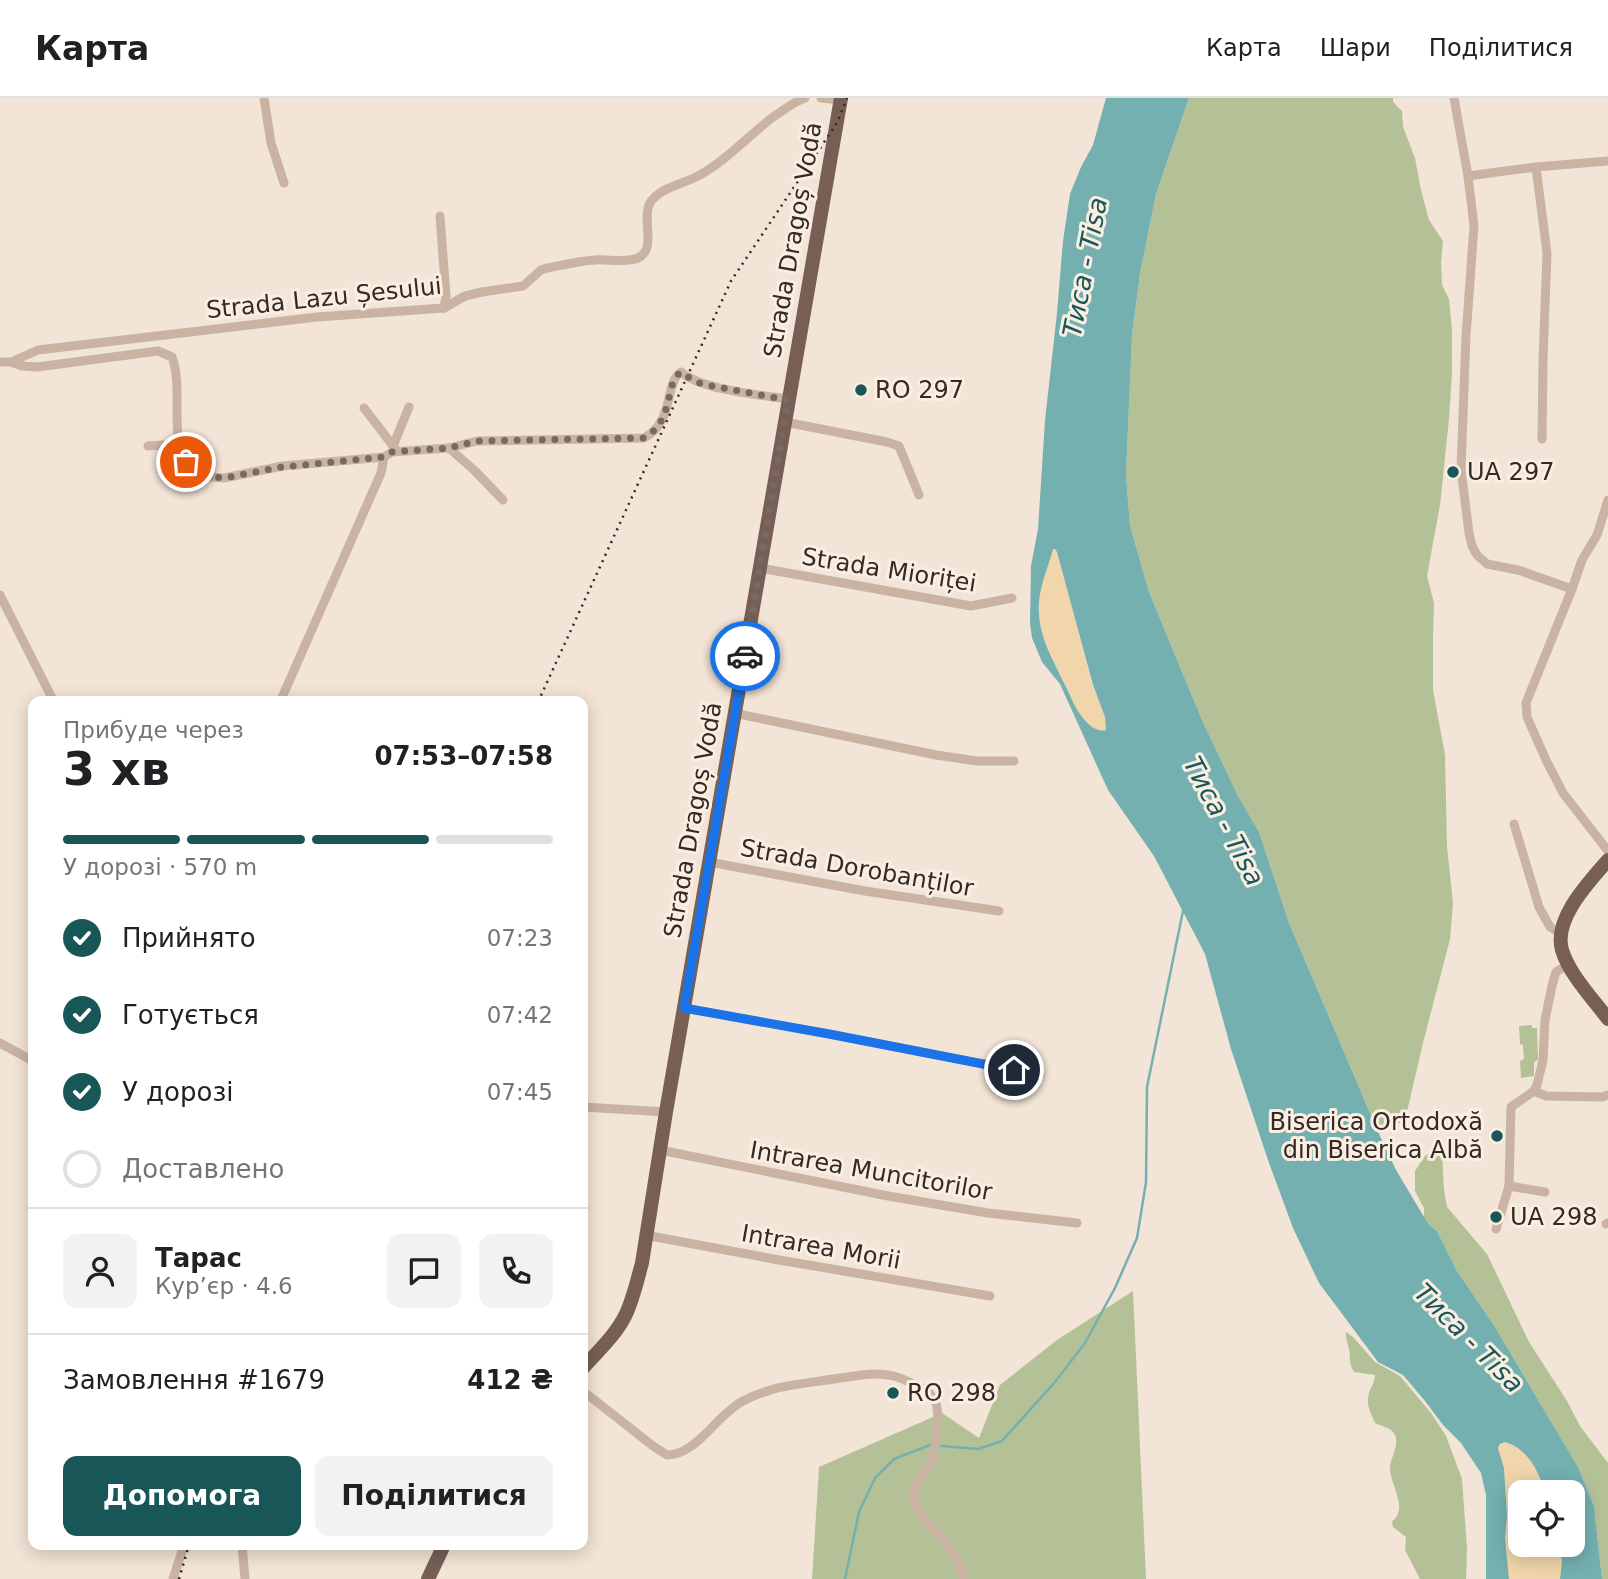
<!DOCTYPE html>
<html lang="uk">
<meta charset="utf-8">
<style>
body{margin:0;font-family:"DejaVu Sans",sans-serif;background:#f2f2f2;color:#202124;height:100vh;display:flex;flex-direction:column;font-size:26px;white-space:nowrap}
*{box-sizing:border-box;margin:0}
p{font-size:23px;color:#757577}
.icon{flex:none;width:38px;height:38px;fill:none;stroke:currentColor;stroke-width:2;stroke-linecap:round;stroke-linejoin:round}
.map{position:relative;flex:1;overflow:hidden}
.details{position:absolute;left:28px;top:598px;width:560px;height:854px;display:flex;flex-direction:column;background:#fff;border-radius:14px;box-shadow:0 4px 18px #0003}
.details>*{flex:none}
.controls{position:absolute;left:1508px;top:1382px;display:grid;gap:14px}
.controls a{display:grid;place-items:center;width:77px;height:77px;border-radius:14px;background:#fff;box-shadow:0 4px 18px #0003;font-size:35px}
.pin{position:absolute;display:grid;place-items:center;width:60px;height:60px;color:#fff;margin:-30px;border:4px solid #fff;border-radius:50%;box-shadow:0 2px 7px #0007}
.courier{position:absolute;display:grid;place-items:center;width:70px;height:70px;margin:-35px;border:5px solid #1a73e8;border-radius:50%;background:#fff;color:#222;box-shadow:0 2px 9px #0007}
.overview em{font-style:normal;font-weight:800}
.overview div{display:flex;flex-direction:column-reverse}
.overview{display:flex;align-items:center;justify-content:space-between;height:119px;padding:0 35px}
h1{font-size:46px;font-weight:800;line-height:52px}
.bar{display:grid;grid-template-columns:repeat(4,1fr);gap:10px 7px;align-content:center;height:84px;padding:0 35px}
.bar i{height:9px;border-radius:5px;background:#e0e0e0}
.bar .current{background:#195657}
.bar p{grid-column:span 4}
.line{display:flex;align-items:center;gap:18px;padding:0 35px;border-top:2px solid #e0e0e0}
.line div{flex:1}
.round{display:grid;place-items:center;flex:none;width:74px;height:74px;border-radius:14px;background:#f2f2f2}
ol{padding:0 35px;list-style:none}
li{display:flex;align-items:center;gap:21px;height:77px}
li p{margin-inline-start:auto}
li .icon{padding:7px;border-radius:50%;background:#195657;color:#fff;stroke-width:4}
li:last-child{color:#757577}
li i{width:38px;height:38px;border:4px solid #e0e0e0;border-radius:50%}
.primary-button{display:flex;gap:14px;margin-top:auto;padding:14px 35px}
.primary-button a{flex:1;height:80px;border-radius:14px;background:#195657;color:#fff;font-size:28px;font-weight:800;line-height:80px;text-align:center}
.primary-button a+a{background:#f2f2f2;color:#202124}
header{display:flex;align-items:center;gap:42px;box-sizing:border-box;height:98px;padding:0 35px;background:#fff;border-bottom:2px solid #e0e0e0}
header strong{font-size:33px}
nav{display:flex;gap:38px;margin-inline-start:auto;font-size:24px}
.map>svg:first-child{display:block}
.green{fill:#b4c196}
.sand{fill:#f0d6aa}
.water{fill:#74b0b0;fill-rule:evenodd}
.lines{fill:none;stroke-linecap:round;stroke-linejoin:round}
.stream{stroke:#74b0b0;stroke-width:2.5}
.street{stroke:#cab3a2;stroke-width:9}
.primary{stroke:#775f55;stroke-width:14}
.rail{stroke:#342925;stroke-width:2.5;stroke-dasharray:2 5;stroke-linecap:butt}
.done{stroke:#766a63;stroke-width:7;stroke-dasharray:0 12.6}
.route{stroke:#1a73e8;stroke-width:9}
.poi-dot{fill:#195657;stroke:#faeee2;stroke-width:2.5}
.labels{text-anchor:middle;stroke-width:6;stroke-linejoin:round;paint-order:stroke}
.street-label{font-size:24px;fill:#342925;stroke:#faeee2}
.poi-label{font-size:24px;fill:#342925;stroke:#faeee2;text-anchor:start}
.water-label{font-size:26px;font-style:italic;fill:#195657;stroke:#faeee2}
</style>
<header>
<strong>Карта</strong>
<nav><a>Карта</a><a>Шари</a><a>Поділитися</a></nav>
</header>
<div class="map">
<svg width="1608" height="1481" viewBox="0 0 1608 1481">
<rect width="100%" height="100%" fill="#f2e4d6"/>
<g class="green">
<path d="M1189 0H1393V4L1402 13 1403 29 1415 60 1421 92 1429 122 1443 143 1441 164 1442 187 1449 201 1452 231V275L1449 321 1440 407 1427 478 1434 505 1433 537V592L1445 657 1447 748 1453 805 1450 841 1423 945 1405 1022 1379 1036 1289 825 1259 734 1238 698 1202 622 1149 494 1130 428 1126 376 1132 237 1140 176 1156 96Z"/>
<path d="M1532 927V930H1537L1538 962 1534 964V978L1521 980 1520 963 1524 961 1523 947 1520 946 1519 928Z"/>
<path d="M1436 1052 1442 1054 1444 1092 1447 1109 1487 1156 1529 1244 1567 1303 1580 1328 1608 1365V1481H1602L1594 1408 1578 1369 1495 1229 1457 1173 1437 1133 1429 1127 1424 1120V1110L1415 1093V1073L1425 1058Z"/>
<path d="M1133 1193 1146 1481H812L819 1369 942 1315 979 1340 1000 1287 1057 1242Z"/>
<path d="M1346 1234 1353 1239 1375 1264 1400 1278 1431 1315 1446 1338 1462 1381 1467 1451 1466 1481H1420L1405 1452 1406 1439 1393 1429 1392 1424C1394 1421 1397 1419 1398 1415 1403 1404 1391 1385 1390 1372 1389 1361 1401 1347 1394 1335 1389 1329 1381 1328 1375 1325 1372 1317 1367 1309 1368 1301 1368 1292 1375 1286 1375 1277L1354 1274C1348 1263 1351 1262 1349 1251 1348 1244 1345 1241 1346 1234Z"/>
</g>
<g class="sand">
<path d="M1052 451H1055L1057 454C1070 498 1080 542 1092 586 1097 601 1107 617 1106 632 1096 635 1086 625 1080 617 1075 609 1072 600 1068 592 1056 568 1041 543 1039 515 1037 494 1048 472 1052 451Z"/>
<path d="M1505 1344C1528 1352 1538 1371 1545 1395H1521V1447H1560L1562 1463 1560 1481H1509L1505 1440 1507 1417 1504 1370 1498 1350Z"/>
</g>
<path class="water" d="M1106 0H1189L1156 96 1140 176 1132 237 1126 376 1130 428 1149 494 1202 622 1238 698 1259 734 1289 825 1379 1036 1396 1072 1424 1119 1429 1127 1437 1133 1457 1173 1495 1229 1578 1369 1594 1408 1602 1481H1560L1562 1463 1560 1447H1573V1395H1545C1539 1373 1528 1351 1505 1344L1500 1346 1498 1350 1504 1370 1507 1417 1505 1440 1509 1481H1486V1397L1481 1375 1461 1345 1443 1327 1425 1303 1403 1277 1378 1264 1319 1185 1293 1130 1268 1062 1231 951 1205 856 1154 758 1108 692 1060 586 1042 564 1032 540 1030 525 1031 468 1038 431 1045 322 1057 215 1063 143 1070 96 1081 69 1093 47ZM1053 451H1055L1057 454 1093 587 1105 619 1106 632C1096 635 1086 625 1080 616 1074 608 1070 596 1065 587 1054 564 1040 541 1039 515 1037 493 1048 471 1053 451Z"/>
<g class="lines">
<path class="stream" d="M845 1481 859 1414 875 1380 894 1361 930 1347 978 1351 1002 1343 1055 1284 1085 1245 1115 1190 1137 1140 1146 1084 1147 989 1183 813"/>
<g class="street">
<path d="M264 0 271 45 284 85"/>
<path d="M821 0 841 2"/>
<path d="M1454 0 1468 78 1474 128 1466 238 1461 371 1469 435 1472 448 1477 457 1487 466 1518 472 1572 491 1530 595 1526 605 1527 619 1546 662 1563 695 1608 753"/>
<path d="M1536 69 1547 155 1543 262 1542 341"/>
<path d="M1468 78 1536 69 1608 63"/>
<path d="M440 118 446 198 444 210"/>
<path d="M0 264H11L38 252 317 219 444 210 465 198 482 194 523 188 541 172 547 170C563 167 579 163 595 162 608 161 626 165 638 160 659 150 638 116 653 101 664 89 682 86 696 79 725 64 747 39 773 19 784 12 793 4 805 0"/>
<path d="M11 264 22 268 37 269 158 253 172 259C188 301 154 379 224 380L282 368 384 359 392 354 449 350 477 343 644 340C675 324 664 285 681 274 702 292 760 297 788 301"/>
<path d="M364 310 397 353"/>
<path d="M785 324 887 344 899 348 919 397"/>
<path d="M148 348 178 346"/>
<path d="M393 348 409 309"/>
<path d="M449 350 475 373 503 402"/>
<path d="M760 470 971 508 1012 500"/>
<path d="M1572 491 1582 462 1597 437 1608 402"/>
<path d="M0 497 54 604"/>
<path d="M280 604 362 418 381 375 384 359"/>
<path d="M734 615 936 657 977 663H1014"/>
<path d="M1514 726 1539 809 1550 829 1561 836"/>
<path d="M709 764 865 793 999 813"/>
<path d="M684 910 829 936 1040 977"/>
<path d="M0 945 33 963"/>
<path d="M1534 993 1546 998 1602 999 1608 997"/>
<path d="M583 1009 666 1014"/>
<path d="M660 1052 888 1098 988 1115 1077 1125"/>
<path d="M1509 1088 1545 1094"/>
<path d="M1606 1126 1608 1125"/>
<path d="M1496 1131 1509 1088 1511 1009 1534 993 1537 987 1543 962 1545 922 1552 888 1556 874 1569 866"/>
<path d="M645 1137 779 1162 990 1198"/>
<path d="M583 1293 653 1348 667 1357C698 1356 716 1317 743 1303 775 1286 805 1286 840 1280 856 1278 871 1274 888 1277 898 1278 908 1283 917 1288 927 1292 936 1299 937 1310 939 1322 936 1352 931 1363 925 1375 912 1386 914 1401 916 1417 931 1428 941 1439 951 1451 960 1467 964 1481"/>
<path d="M242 1447 245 1481"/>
<path d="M173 1481 184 1447"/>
</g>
<g class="primary">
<path d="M1608 762C1589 784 1553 821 1562 852 1569 876 1593 901 1608 921"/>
<path d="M583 1270C597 1254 615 1238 625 1218 633 1202 637 1183 642 1165L666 1014 841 0"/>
<path d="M428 1481 444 1447"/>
</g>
<g class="rail">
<path d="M538 604 731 183 837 25 847 0"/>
<path d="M179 1481 189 1447"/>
</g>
</g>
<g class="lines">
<path class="done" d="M186 364 195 373 204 378 224 380 282 369 384 359 392 354 449 350 477 343 644 340C675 323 664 285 681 274L694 283 706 287 788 302 745 558"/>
<path class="route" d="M745 558 684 910 829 936 1014 972"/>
</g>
<g class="poi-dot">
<circle cx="861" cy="292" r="7"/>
<circle cx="1453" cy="374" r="7"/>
<circle cx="1497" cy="1038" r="7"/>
<circle cx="1496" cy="1119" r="7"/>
<circle cx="893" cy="1295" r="7"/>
</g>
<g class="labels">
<g class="street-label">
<text transform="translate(793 142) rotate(-80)" y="8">Strada Dragoș Vodă</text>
<text transform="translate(324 200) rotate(-6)" y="8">Strada Lazu Șesului</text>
<text transform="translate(889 472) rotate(9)" y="8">Strada Mioriței</text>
<text transform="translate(693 722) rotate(-80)" y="8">Strada Dragoș Vodă</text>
<text transform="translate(857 770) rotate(10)" y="8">Strada Dorobanților</text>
<text transform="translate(871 1073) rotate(10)" y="8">Intrarea Muncitorilor</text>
<text transform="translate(821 1149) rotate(10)" y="8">Intrarea Morii</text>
</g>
<g class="poi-label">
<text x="875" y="300">RO 297</text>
<text x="1467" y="382">UA 297</text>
<text x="1483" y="1032" text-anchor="end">Biserica Ortodoxă<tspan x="1483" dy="28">din Biserica Albă</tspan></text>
<text x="1510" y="1127">UA 298</text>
<text x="907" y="1303">RO 298</text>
</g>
<g class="water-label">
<text transform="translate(1085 169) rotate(-79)" y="9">Тиса - Tisa</text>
<text transform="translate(1224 723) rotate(62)" y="9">Тиса - Tisa</text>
<text transform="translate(1469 1240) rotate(45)" y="9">Тиса - Tisa</text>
</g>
</g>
</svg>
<div class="controls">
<a><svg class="icon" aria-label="locate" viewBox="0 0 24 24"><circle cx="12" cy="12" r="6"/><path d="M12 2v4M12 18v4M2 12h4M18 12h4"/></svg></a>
</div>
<div class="pin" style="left:186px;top:364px;background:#ea580c"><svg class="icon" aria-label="bag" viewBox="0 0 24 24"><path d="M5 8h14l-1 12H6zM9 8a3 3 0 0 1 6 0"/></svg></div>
<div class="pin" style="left:1014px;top:972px;background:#1f2937"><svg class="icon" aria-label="home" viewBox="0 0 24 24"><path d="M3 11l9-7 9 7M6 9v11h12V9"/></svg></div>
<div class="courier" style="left:745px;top:558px"><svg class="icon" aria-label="car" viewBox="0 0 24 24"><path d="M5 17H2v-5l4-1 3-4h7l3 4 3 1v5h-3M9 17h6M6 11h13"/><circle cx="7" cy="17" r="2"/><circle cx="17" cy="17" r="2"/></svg></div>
<section class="details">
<div class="overview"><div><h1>3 хв</h1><p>Прибуде через</p></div><em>07:53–07:58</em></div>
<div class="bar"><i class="current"></i><i class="current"></i><i class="current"></i><i></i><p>У дорозі · 570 m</p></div>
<ol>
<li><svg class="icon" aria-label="check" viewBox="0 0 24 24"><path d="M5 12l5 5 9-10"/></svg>Прийнято<p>07:23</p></li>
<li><svg class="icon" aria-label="check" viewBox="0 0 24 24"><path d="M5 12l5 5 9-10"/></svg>Готується<p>07:42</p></li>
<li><svg class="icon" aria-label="check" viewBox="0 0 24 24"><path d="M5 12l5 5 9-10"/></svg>У дорозі<p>07:45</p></li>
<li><i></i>Доставлено</li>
</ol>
<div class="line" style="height:126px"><a class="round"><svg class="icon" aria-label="person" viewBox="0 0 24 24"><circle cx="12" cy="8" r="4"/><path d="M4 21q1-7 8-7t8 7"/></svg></a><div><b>Тарас</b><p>Кур’єр · 4.6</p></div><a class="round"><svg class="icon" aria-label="chat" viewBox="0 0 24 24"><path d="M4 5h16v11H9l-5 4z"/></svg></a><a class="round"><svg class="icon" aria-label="phone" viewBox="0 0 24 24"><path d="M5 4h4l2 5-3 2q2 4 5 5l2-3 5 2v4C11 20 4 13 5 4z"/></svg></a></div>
<div class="line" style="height:91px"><div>Замовлення #1679</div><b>412 ₴</b></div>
<div class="primary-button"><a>Допомога</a><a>Поділитися</a></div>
</section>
</div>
